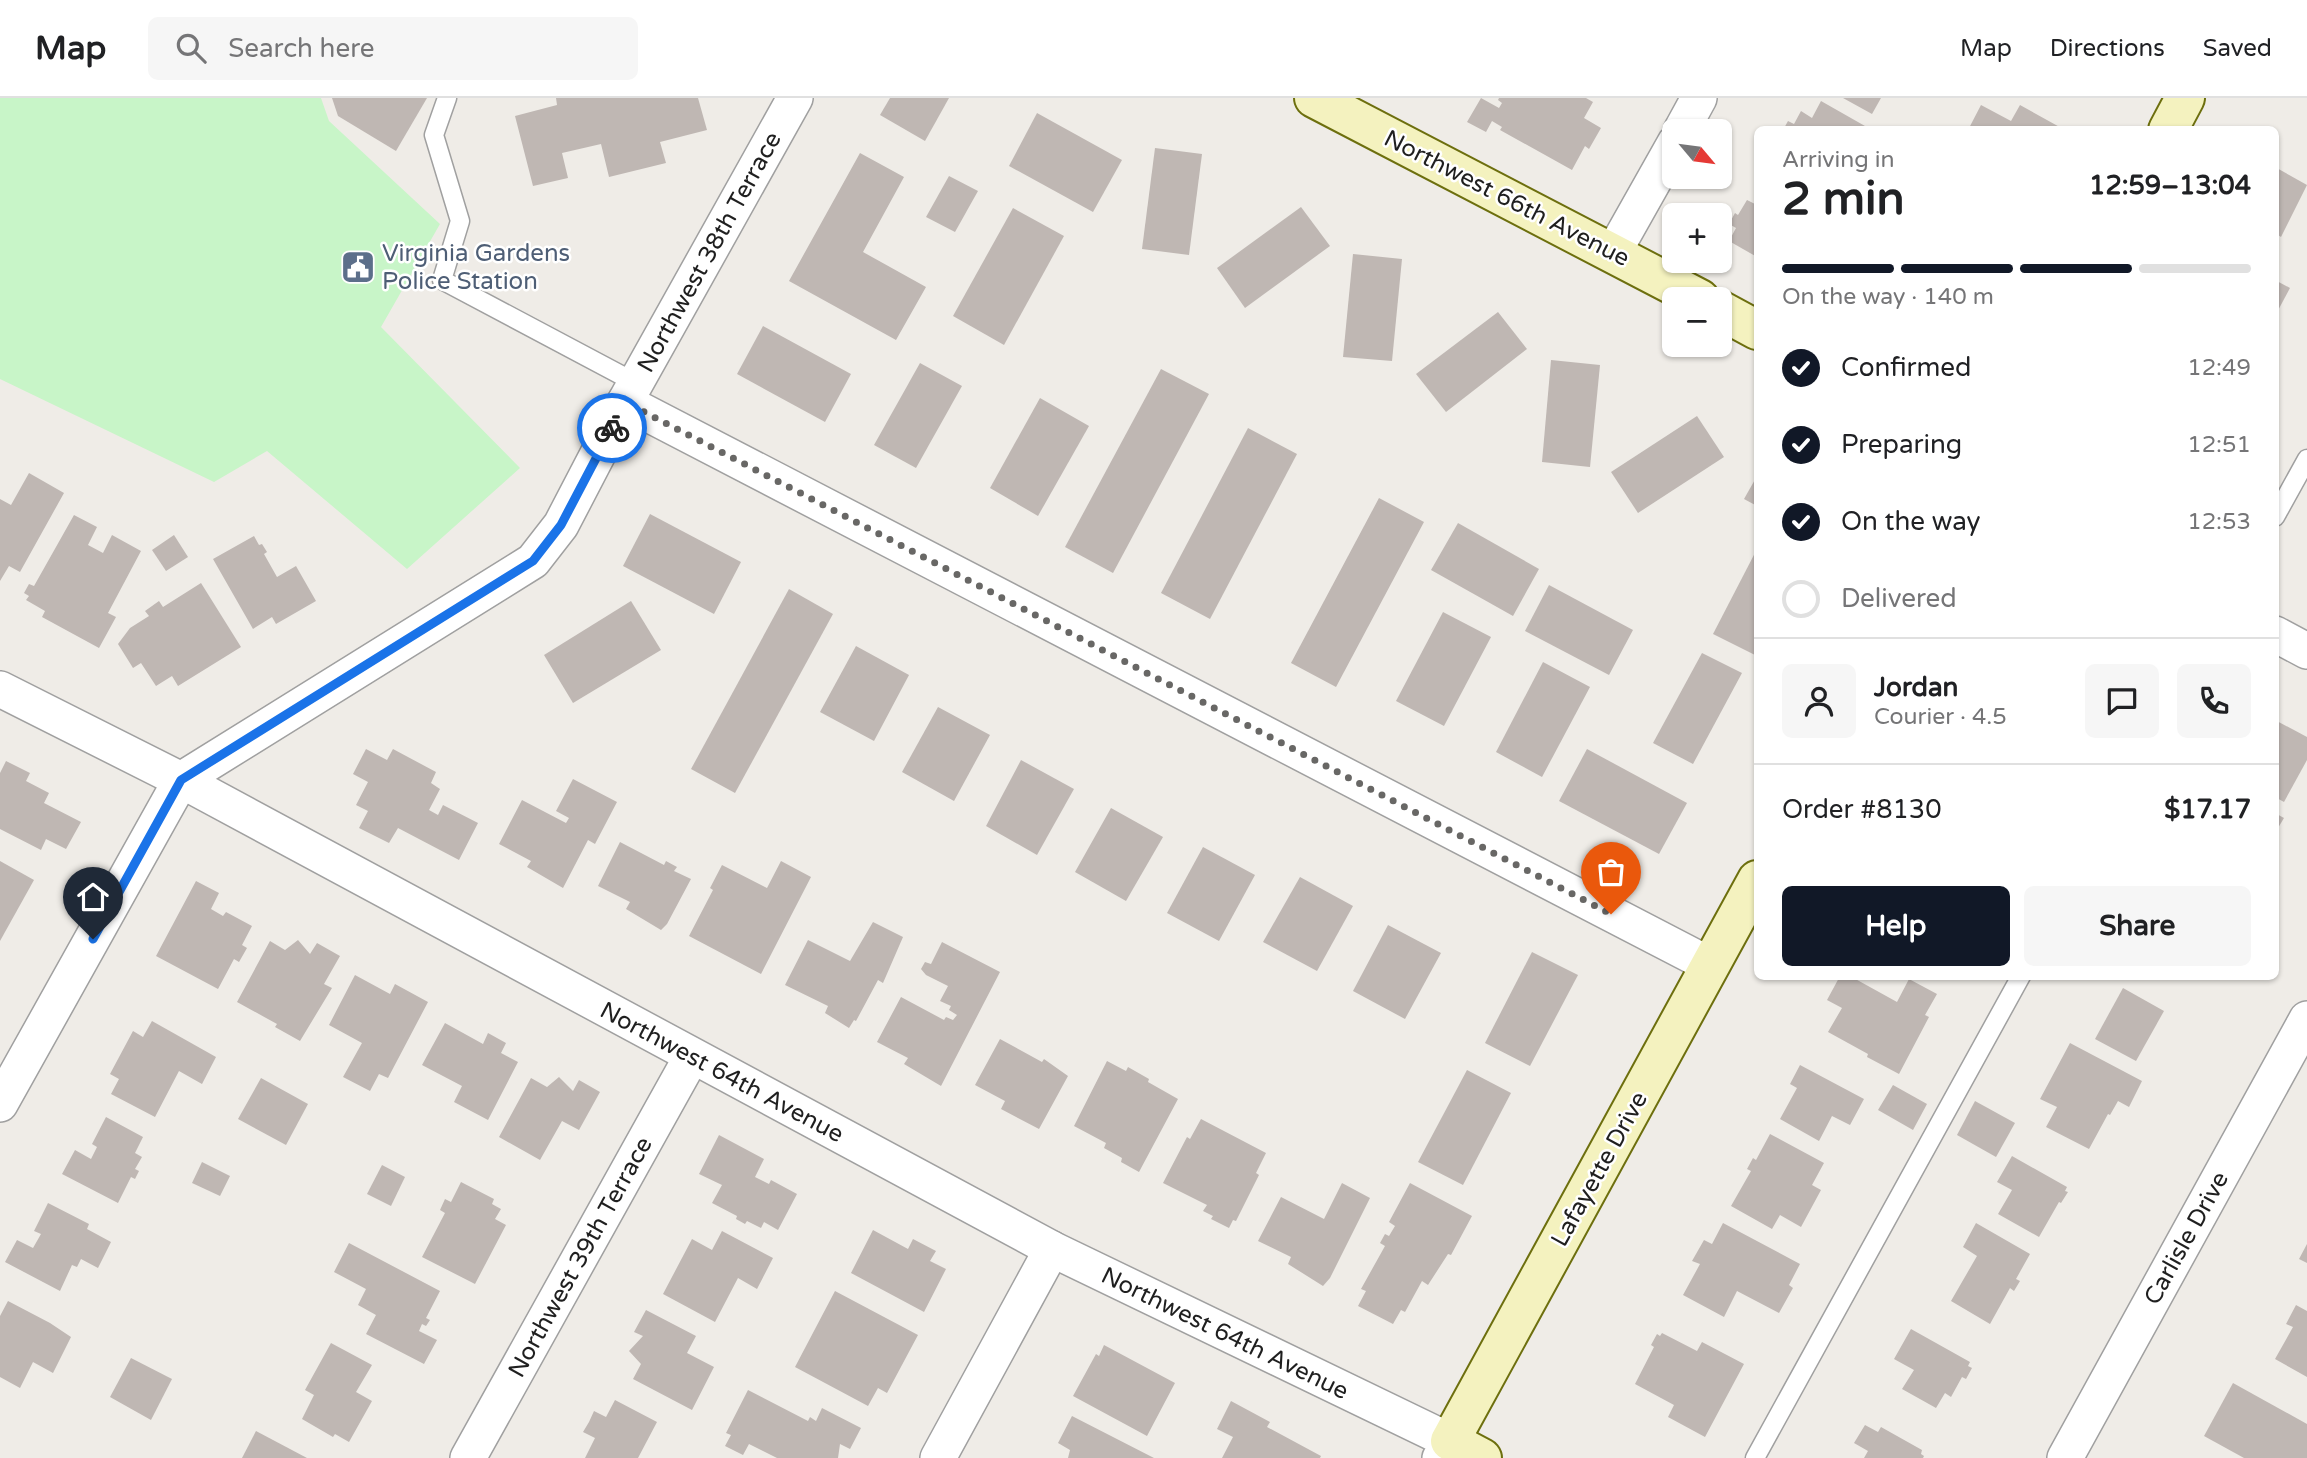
<!DOCTYPE html>
<meta charset="utf-8">
<style>
body{margin:0;font-family:"Varela Round",sans-serif;background:#f6f6f6;color:#202124;height:100vh;display:flex;flex-direction:column;font-size:26px;white-space:nowrap}
*{box-sizing:border-box;margin:0}
p{font-size:23px;color:#757577}
.icon{flex:none;width:38px;height:38px;fill:none;stroke:currentColor;stroke-width:2;stroke-linecap:round;stroke-linejoin:round}
.map{position:relative;flex:1;overflow:hidden}
.panel{position:absolute;left:1754px;top:28px;width:525px;height:854px;display:flex;flex-direction:column;background:#fff;border-radius:10px;box-shadow:0 2px 5px #0004}
.panel>*{flex:none}
.needle{width:46px;rotate:119deg}
.controls{position:absolute;left:1662px;top:21px;display:grid;gap:14px}
.controls a{display:grid;place-items:center;width:70px;height:70px;border-radius:10px;background:#fff;box-shadow:0 2px 5px #0004;font-size:35px}
.pin{position:absolute;display:grid;place-items:center;width:60px;height:60px;color:#fff;margin:-72px -30px;border-radius:50% 50% 50% 0;rotate:-45deg;box-shadow:0 0 7px #0007}
.pin .icon{rotate:45deg}
.courier{position:absolute;display:grid;place-items:center;width:70px;height:70px;margin:-35px;border:5px solid #1a73e8;border-radius:50%;background:#fff;color:#222;box-shadow:0 2px 9px #0007}
.overview em{font-style:normal;font-weight:700}
.overview div{display:flex;flex-direction:column-reverse}
.overview{display:flex;align-items:center;justify-content:space-between;height:119px;padding:0 28px}
h1{font-size:46px;font-weight:700;line-height:52px}
.bar{display:grid;grid-template-columns:repeat(4,1fr);gap:10px 7px;align-content:center;height:84px;padding:0 28px}
.bar i{height:9px;border-radius:5px;background:#e0e0e0}
.bar .active{background:#111827}
.bar p{grid-column:span 4}
.line{display:flex;align-items:center;gap:18px;padding:0 28px;border-top:2px solid #e0e0e0}
.line div{flex:1}
.round{display:grid;place-items:center;flex:none;width:74px;height:74px;border-radius:10px;background:#f6f6f6}
ol{padding:0 28px;list-style:none}
li{display:flex;align-items:center;gap:21px;height:77px}
li p{margin-inline-start:auto}
li .icon{padding:7px;border-radius:50%;background:#111827;color:#fff;stroke-width:4}
li:last-child{color:#757577}
li i{width:38px;height:38px;border:4px solid #e0e0e0;border-radius:50%}
.button{display:flex;gap:14px;margin-top:auto;padding:14px 28px}
.button a{flex:1;height:80px;border-radius:10px;background:#111827;color:#fff;font-size:28px;font-weight:700;line-height:80px;text-align:center}
.button a+a{background:#f6f6f6;color:#202124}
header{display:flex;align-items:center;gap:42px;box-sizing:border-box;height:98px;padding:0 35px;background:#fff;border-bottom:2px solid #e0e0e0}
header strong{font-size:33px}
nav{display:flex;gap:38px;margin-inline-start:auto;font-size:24px}
.search{width:490px;height:63px;background:#f6f6f6;display:flex;align-items:center;gap:18px;box-sizing:border-box;padding:0 24px;border-radius:10px;color:#757577;font-size:26px}
.map>svg:first-child{display:block}
.park{fill:#c8f5c8}
.building{fill:#bfb7b3}
.lines{fill:none;stroke-linecap:round;stroke-linejoin:round}
.lane-casing{stroke:#a0a0a0;stroke-width:21}
.street-casing{stroke:#a0a0a0;stroke-width:38}
.secondary-casing{stroke:#6d6f0e;stroke-width:42}
.lane{stroke:#fff;stroke-width:18}
.street{stroke:#fff;stroke-width:35}
.secondary{stroke:#f4f2bf;stroke-width:38}
.done{stroke:#686765;stroke-width:7;stroke-dasharray:0 12.6}
.route{stroke:#1a73e8;stroke-width:9}
.labels{text-anchor:middle;stroke-width:5;stroke-linejoin:round;paint-order:stroke}
.street-label{font-size:24px;fill:#1f1f1f;stroke:#fff}
.service-label{font-size:24px;fill:#4e5e75;stroke:#fff;text-anchor:start}
</style>
<header>
<strong>Map</strong>
<div class="search"><svg class="icon" aria-label="search" viewBox="0 0 24 24"><circle cx="10" cy="10" r="6"/><path d="M15 15l6 6"/></svg>Search here</div>
<nav><a>Map</a><a>Directions</a><a>Saved</a></nav>
</header>
<div class="map">
<svg width="2307" height="1360" viewBox="0 0 2307 1360">
<rect width="100%" height="100%" fill="#efece7"/>
<path class="park" d="M0 0H321L329 23 440 126 381 229 520 370 407 471 267 353 214 384 0 281Z"/>
<g class="building">
<path d="M332 0H427L396 53 338 18Z"/>
<path d="M556 0H698L707 32 660 44 666 65 609 79 601 46 562 55 568 80 533 88 515 18 557 7Z"/>
<path d="M890 0H949L925 43 880 17Z"/>
<path d="M1481 0 1499 10 1502 5 1498 2 1499 0H1586L1593 4 1584 20 1601 30 1589 51 1585 48 1572 72 1500 32 1502 29 1492 23 1486 34 1467 24Z"/>
<path d="M1843 0H1881L1872 16Z"/>
<path d="M1821 3 1872 32H1783L1788 23 1794 26 1801 13 1812 20Z"/>
<path d="M1981 7 2011 23 2020 7 2065 32H1968Z"/>
<path d="M1037 15 1122 62 1093 114 1009 68Z"/>
<path d="M1155 50 1202 56 1189 157 1142 151Z"/>
<path d="M860 55 904 79 863 154 926 189 896 242 789 183Z"/>
<path d="M2275 69 2307 87 2281 139 2275 135Z"/>
<path d="M949 78 978 93 955 134 926 119Z"/>
<path d="M1747 102 1757 107V159L1729 143 1736 130 1729 126 1735 115 1738 117Z"/>
<path d="M1301 109 1330 148 1245 210 1217 170Z"/>
<path d="M1013 110 1064 138 1004 247 953 218Z"/>
<path d="M1353 156 1402 161 1392 263 1343 259Z"/>
<path d="M2275 182 2290 190 2275 218Z"/>
<path d="M1498 214 1527 251 1446 314 1416 276Z"/>
<path d="M763 228 851 276 825 324 737 276Z"/>
<path d="M1551 262 1600 267 1590 369 1542 364Z"/>
<path d="M920 265 962 288 916 370 874 347Z"/>
<path d="M1161 271 1209 296 1113 475 1065 449Z"/>
<path d="M1040 300 1089 328 1038 418 990 390Z"/>
<path d="M1697 318 1724 359 1638 415 1611 374Z"/>
<path d="M1248 330 1297 356 1210 521 1161 495Z"/>
<path d="M29 375 64 395 20 474 9 468 0 483V401L11 407Z"/>
<path d="M1757 378V408L1744 401Z"/>
<path d="M1379 400 1424 424 1336 589 1291 565Z"/>
<path d="M650 416 741 464 714 516 623 468Z"/>
<path d="M74 417 97 429 88 447 103 455 112 437 141 453 108 515 116 519 99 550 42 519 45 513 26 502 29 498 24 495 29 486 34 488Z"/>
<path d="M1458 425 1539 471 1513 518 1431 472Z"/>
<path d="M174 437 188 459 166 473 152 452Z"/>
<path d="M254 438 259 447 262 446 267 454 264 456 277 479 296 468 316 503 276 526 272 519 253 531 213 461Z"/>
<path d="M1757 451V558L1713 536Z"/>
<path d="M201 485 241 549 178 588 172 578 156 588 141 565 133 570 118 546 130 530 149 518 145 513 159 503 163 509Z"/>
<path d="M1549 487 1633 532 1609 577 1525 533Z"/>
<path d="M789 491 833 516 735 695 691 671Z"/>
<path d="M631 503 661 552 573 605 544 557Z"/>
<path d="M1443 514 1491 539 1444 628 1396 603Z"/>
<path d="M856 548 909 577 874 643 820 614Z"/>
<path d="M1702 555 1742 575 1693 666 1653 645Z"/>
<path d="M1543 564 1590 589 1542 679 1496 654Z"/>
<path d="M938 609 990 637 954 703 902 674Z"/>
<path d="M2275 622 2307 639V662L2284 704 2275 699Z"/>
<path d="M366 651 387 662 393 651 436 674 431 685 440 691 429 712 438 717 443 707 478 725 459 762 398 730 389 745 359 730 368 713 356 707 368 684 353 676Z"/>
<path d="M1587 651 1687 705 1659 756 1559 703Z"/>
<path d="M1021 662 1074 691 1037 757 986 728Z"/>
<path d="M6 663 30 675 26 683 49 695 44 705 81 724 66 751 46 741 41 752 0 731V675Z"/>
<path d="M573 681 617 704 595 746 588 742 563 790 527 769 531 763 499 746 522 702 566 725 569 720 556 713Z"/>
<path d="M1111 710 1163 739 1126 803 1075 774Z"/>
<path d="M2275 715 2284 720 2275 735Z"/>
<path d="M620 744 664 767 666 763 677 769 674 773 691 781 667 826 661 832 626 811 630 804 598 788Z"/>
<path d="M1203 749 1255 777 1219 843 1167 815Z"/>
<path d="M0 763 34 782 0 843Z"/>
<path d="M781 763 811 779 761 876 689 838 713 792 710 790 722 767 767 790Z"/>
<path d="M1300 779 1353 808 1317 873 1263 844Z"/>
<path d="M196 783 219 795 211 811 223 818 226 814 252 828 242 847 247 850 239 864 234 861 218 891 156 858Z"/>
<path d="M873 824 903 839 883 885 878 882 856 923 854 922 849 930 825 915 828 908 785 887 808 842 850 863Z"/>
<path d="M1388 827 1441 855 1405 921 1353 893Z"/>
<path d="M298 842 310 856 317 845 340 858 324 886 332 890 300 943 275 929 277 926 237 904 270 843 285 852Z"/>
<path d="M942 844 1000 874 941 988 904 966 908 960 877 944 901 899 944 922 946 919 953 922 957 917 949 912 951 908 940 903 948 888 926 877 921 871 925 864 931 866Z"/>
<path d="M1532 854 1578 877 1530 968 1485 945Z"/>
<path d="M355 877 390 896 395 886 428 904 388 980 379 976 370 993 343 979 362 945 329 927Z"/>
<path d="M1840 878H1850L1897 904 1909 881 1937 896 1925 917 1929 919 1899 976 1867 959 1868 956 1828 934 1842 910 1827 902Z"/>
<path d="M2123 890 2164 913 2136 963 2095 941Z"/>
<path d="M152 923 216 959 202 986 179 973 155 1019 111 996 119 981 110 976 133 933 143 939Z"/>
<path d="M445 925 483 946 488 935 506 945 501 955 518 964 488 1022 454 1004 462 988 422 967Z"/>
<path d="M1000 941 1042 964 1044 961 1068 978 1039 1031 1001 1011 1005 1003 975 987Z"/>
<path d="M2070 945 2142 983 2129 1009 2118 1003 2110 1017 2108 1016 2089 1051 2046 1029 2057 1009 2040 1001Z"/>
<path d="M1107 963 1126 973 1128 969 1149 981 1148 984 1178 1001 1139 1074 1121 1064 1122 1060 1104 1050 1106 1045 1074 1028Z"/>
<path d="M1800 967 1864 1001 1850 1027 1832 1018 1819 1043 1780 1021 1797 990 1790 986Z"/>
<path d="M1467 972 1511 995 1463 1087 1418 1064Z"/>
<path d="M559 979 573 993 579 982 600 994 579 1032 562 1023 540 1062 499 1039 531 980 547 989Z"/>
<path d="M261 980 308 1006 286 1047 238 1021Z"/>
<path d="M1893 987 1927 1006 1913 1032 1878 1012Z"/>
<path d="M1975 1003 2015 1025 1996 1059 1957 1037Z"/>
<path d="M106 1019 143 1039 135 1055 142 1059 135 1071 139 1073 135 1081 131 1079 118 1105 62 1076 75 1052 91 1061 97 1049 92 1046Z"/>
<path d="M1201 1021 1266 1055 1256 1075 1259 1077 1236 1123 1233 1122 1229 1130 1211 1121 1213 1118 1203 1113 1207 1107 1163 1085 1187 1039 1190 1041Z"/>
<path d="M1770 1036 1824 1065 1812 1087 1821 1092 1801 1129 1780 1117 1772 1131 1731 1108 1751 1073 1747 1071 1753 1060 1756 1062Z"/>
<path d="M719 1037 764 1061 755 1079 769 1086 771 1082 797 1096 778 1132 764 1124 761 1130 747 1123 745 1126 736 1121 737 1118 712 1105 722 1087 699 1076Z"/>
<path d="M2012 1058 2067 1089 2065 1093 2068 1094 2061 1105 2059 1104 2039 1139 1998 1116 2012 1092 1997 1084Z"/>
<path d="M202 1064 230 1078 220 1098 192 1085Z"/>
<path d="M382 1067 405 1079 391 1108 367 1096Z"/>
<path d="M461 1084 494 1101 492 1106 501 1111 495 1121 506 1127 475 1186 422 1159 445 1115 440 1112 445 1101 451 1104Z"/>
<path d="M1342 1085 1370 1100 1330 1180 1323 1188 1288 1166 1291 1159 1258 1143 1281 1099 1324 1121Z"/>
<path d="M1410 1085 1472 1118 1451 1157 1448 1156 1428 1187 1422 1183 1405 1214 1401 1212 1393 1226 1358 1208 1366 1193 1361 1191 1385 1148 1380 1145 1385 1136 1389 1138 1395 1128 1389 1124Z"/>
<path d="M48 1105 89 1126 87 1131 111 1144 98 1170 81 1161 77 1169 72 1167 60 1193 5 1164 17 1142 33 1150 41 1136 34 1133Z"/>
<path d="M1723 1125 1800 1166 1789 1187 1793 1190 1779 1215 1737 1193 1724 1219 1683 1197 1700 1166 1692 1163 1704 1142 1712 1146Z"/>
<path d="M1976 1125 2030 1156 2016 1181 2020 1183 2014 1193 2010 1190 1990 1226 1951 1203 1977 1158 1963 1149Z"/>
<path d="M873 1132 908 1151 913 1141 936 1153 930 1163 946 1171 924 1214 851 1175Z"/>
<path d="M722 1133 773 1160 757 1191 738 1180 715 1224 663 1196 692 1141 712 1152Z"/>
<path d="M349 1145 440 1193 426 1220 430 1222 426 1228 422 1226 419 1233 437 1242 424 1266 366 1236 376 1217 358 1207 366 1191 334 1174Z"/>
<path d="M2307 1146V1165L2299 1161Z"/>
<path d="M835 1193 918 1237 887 1295 878 1290 868 1308 795 1269Z"/>
<path d="M8 1203 50 1225 71 1239 53 1275 33 1264 20 1290 0 1279V1218Z"/>
<path d="M2296 1207 2307 1213V1279L2275 1261 2293 1229 2286 1226Z"/>
<path d="M646 1212 696 1238 687 1255 714 1269 692 1312 633 1281 641 1266 629 1253 643 1238 634 1234Z"/>
<path d="M1911 1231 1970 1264 1968 1268 1972 1270 1966 1281 1962 1279 1951 1299 1945 1295 1936 1310 1902 1291 1914 1272 1894 1261Z"/>
<path d="M1662 1235 1697 1253 1702 1244 1744 1266 1705 1339 1668 1319 1674 1307 1635 1286 1654 1249 1651 1247 1657 1236 1660 1238Z"/>
<path d="M331 1245 372 1267 356 1294 372 1303 349 1344 335 1336 333 1339 302 1321 314 1297 305 1292Z"/>
<path d="M1104 1247 1175 1285 1147 1338 1073 1298 1096 1256 1099 1258Z"/>
<path d="M131 1260 172 1281 151 1322 110 1299Z"/>
<path d="M2233 1285 2307 1326V1360H2244L2204 1338Z"/>
<path d="M748 1292 808 1323 810 1319 816 1323 822 1310 861 1330 850 1351 840 1346 838 1360H777L749 1346 743 1357 725 1348 731 1337 726 1335Z"/>
<path d="M615 1302 657 1324 638 1360H585L595 1340 583 1334 589 1324 594 1313 606 1319Z"/>
<path d="M1231 1303 1270 1324 1267 1329 1321 1358 1320 1360H1222L1233 1339 1217 1331Z"/>
<path d="M1072 1318 1154 1360H1068L1070 1352 1058 1345Z"/>
<path d="M1865 1327 1878 1334 1881 1329 1922 1352 1921 1356 1924 1358 1923 1360H1864L1868 1353 1854 1345Z"/>
<path d="M256 1333 307 1360H242Z"/>
</g>
<g class="lines">
<g class="lane-casing">
<g id="lane">
<path d="M447 0 434 37 460 123 442 182 636 285"/>
<path d="M2275 419 2307 361"/>
<path d="M1755 1360 2021 878"/>
</g>
</g>
<g class="street-casing">
<g id="street">
<path d="M1681 33 1699 0"/>
<path d="M1613 155 1675 45"/>
<path d="M625 304 1710 867"/>
<path d="M2275 536 2307 553"/>
<path d="M0 591 181 682 1052 1151 1450 1343 1440 1360"/>
<path d="M0 1006 181 682 533 463 561 427 625 304 795 0"/>
<path d="M468 1360 692 958"/>
<path d="M938 1360 1052 1151"/>
<path d="M2065 1360 2307 921"/>
</g>
</g>
<g class="secondary-casing">
<g id="secondary">
<path d="M1314 0 1700 201"/>
<path d="M2168 32 2185 0"/>
<path d="M1720 212 1757 232"/>
<path d="M1482 1360 1450 1343 1757 782"/>
</g>
</g>
<use href="#lane" class="lane"/>
<use href="#street" class="street"/>
<use href="#secondary" class="secondary"/>
</g>
<g class="lines">
<path class="done" d="M612 330 625 304 1611 816"/>
<path class="route" d="M93 841 181 682 533 463 561 427 612 330"/>
</g>
<defs>
<g id="civic-square" transform="scale(1.75)"><rect x="-9" y="-9" width="18" height="18" rx="4" fill="#5c6f8a" stroke="#fff"/><path d="M-.6-6.5H3V-4.5H.6V-3L4-1V1h2V6H-6V1h2V-1L-.6-3ZM-1.2 2.5V6h2.4V2.5Z" fill="#fff"/></g>
</defs>
<g fill-rule="evenodd">
<use href="#civic-square" x="358" y="169"/>
</g>
<g class="labels">
<g class="street-label">
<text transform="translate(1507 100) rotate(27)" y="8">Northwest 66th Avenue</text>
<text transform="translate(709 154) rotate(-61)" y="8">Northwest 38th Terrace</text>
<text transform="translate(722 974) rotate(28)" y="8">Northwest 64th Avenue</text>
<text transform="translate(1599 1071) rotate(-61)" y="8">Lafayette Drive</text>
<text transform="translate(2186 1140) rotate(-61)" y="8">Carlisle Drive</text>
<text transform="translate(580 1159) rotate(-61)" y="8">Northwest 39th Terrace</text>
<text transform="translate(1225 1235) rotate(26)" y="8">Northwest 64th Avenue</text>
</g>
<g class="service-label">
<text x="382" y="163">Virginia Gardens<tspan x="382" dy="28">Police Station</tspan></text>
</g>
</g>
</svg>
<div class="controls">
<a><svg class="needle" viewBox="-14 -14 28 28"><path d="M0-13l5 13h-10z" fill="#e53935"/><path d="M0 13l5-13h-10z" fill="#757577"/></svg></a>
<a>+</a>
<a>−</a>
</div>
<div class="pin" style="left:1611px;top:816px;background:#ea580c"><svg class="icon" aria-label="bag" viewBox="0 0 24 24"><path d="M5 8h14l-1 12H6zM9 8a3 3 0 0 1 6 0"/></svg></div>
<div class="pin" style="left:93px;top:841px;background:#1f2937"><svg class="icon" aria-label="home" viewBox="0 0 24 24"><path d="M3 11l9-7 9 7M6 9v11h12V9"/></svg></div>
<div class="courier" style="left:612px;top:330px"><svg class="icon" aria-label="bike" viewBox="0 0 24 24"><circle cx="6" cy="16" r="4"/><circle cx="18" cy="16" r="4"/><path d="M6 16l4-8h5l3 8M10 8l3 8H6M13 5h3"/></svg></div>
<section class="panel">
<div class="overview"><div><h1>2 min</h1><p>Arriving in</p></div><em>12:59–13:04</em></div>
<div class="bar"><i class="active"></i><i class="active"></i><i class="active"></i><i></i><p>On the way · 140 m</p></div>
<ol>
<li><svg class="icon" aria-label="check" viewBox="0 0 24 24"><path d="M5 12l5 5 9-10"/></svg>Confirmed<p>12:49</p></li>
<li><svg class="icon" aria-label="check" viewBox="0 0 24 24"><path d="M5 12l5 5 9-10"/></svg>Preparing<p>12:51</p></li>
<li><svg class="icon" aria-label="check" viewBox="0 0 24 24"><path d="M5 12l5 5 9-10"/></svg>On the way<p>12:53</p></li>
<li><i></i>Delivered</li>
</ol>
<div class="line" style="height:126px"><a class="round"><svg class="icon" aria-label="person" viewBox="0 0 24 24"><circle cx="12" cy="8" r="4"/><path d="M4 21q1-7 8-7t8 7"/></svg></a><div><b>Jordan</b><p>Courier · 4.5</p></div><a class="round"><svg class="icon" aria-label="chat" viewBox="0 0 24 24"><path d="M4 5h16v11H9l-5 4z"/></svg></a><a class="round"><svg class="icon" aria-label="phone" viewBox="0 0 24 24"><path d="M5 4h4l2 5-3 2q2 4 5 5l2-3 5 2v4C11 20 4 13 5 4z"/></svg></a></div>
<div class="line" style="height:91px"><div>Order #8130</div><b>$17.17</b></div>
<div class="button"><a>Help</a><a>Share</a></div>
</section>
</div>
